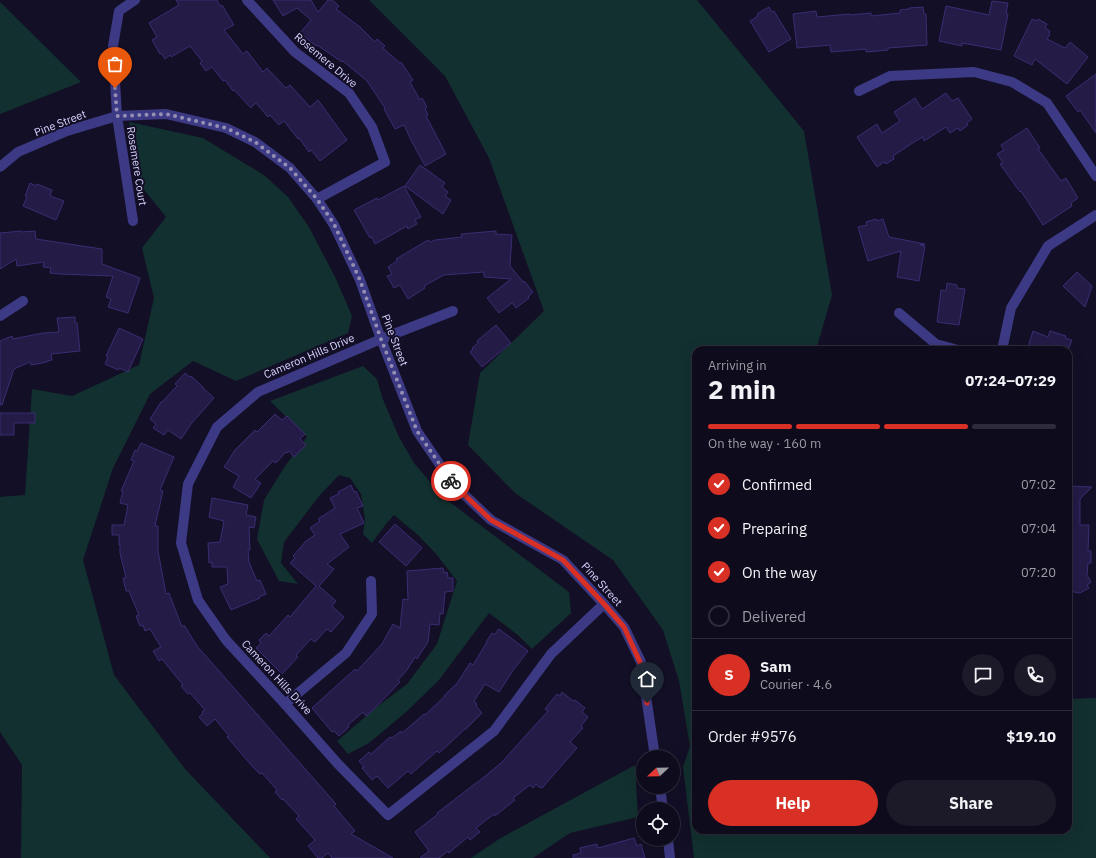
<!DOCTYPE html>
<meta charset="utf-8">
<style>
body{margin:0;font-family:"IBM Plex Sans",sans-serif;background:#1c1929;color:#f1f3f6;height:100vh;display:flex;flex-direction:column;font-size:15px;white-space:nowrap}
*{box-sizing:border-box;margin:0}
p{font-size:13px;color:#9b9ba3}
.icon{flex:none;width:22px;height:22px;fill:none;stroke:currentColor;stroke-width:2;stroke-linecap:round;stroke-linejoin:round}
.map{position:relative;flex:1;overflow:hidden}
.drawer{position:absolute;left:692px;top:346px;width:380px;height:488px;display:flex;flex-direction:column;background:#0e0b1c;border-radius:12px;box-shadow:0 4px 16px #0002,0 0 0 1px #2e2b3b}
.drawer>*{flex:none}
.needle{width:26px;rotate:248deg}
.fabs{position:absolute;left:636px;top:750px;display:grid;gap:8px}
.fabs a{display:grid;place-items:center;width:44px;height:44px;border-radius:50%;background:#0e0b1c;box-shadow:0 4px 16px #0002,0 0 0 1px #2e2b3b;font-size:20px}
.pin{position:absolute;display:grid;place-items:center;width:34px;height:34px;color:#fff;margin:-41px -17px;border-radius:50% 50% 50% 0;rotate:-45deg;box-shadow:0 0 4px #0007}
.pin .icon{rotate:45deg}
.courier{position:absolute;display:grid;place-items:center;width:40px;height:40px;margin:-20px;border:3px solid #d93025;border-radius:50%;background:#fff;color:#222;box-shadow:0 1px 5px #0007}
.headline em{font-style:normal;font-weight:700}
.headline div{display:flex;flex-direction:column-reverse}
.headline{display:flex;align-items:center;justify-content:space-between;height:68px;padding:0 16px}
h1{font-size:26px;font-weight:700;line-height:30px}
.bar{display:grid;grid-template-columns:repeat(4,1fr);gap:6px 4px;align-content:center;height:48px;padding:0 16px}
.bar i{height:5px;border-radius:3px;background:#2e2b3b}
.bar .selected{background:#d93025}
.bar p{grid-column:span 4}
.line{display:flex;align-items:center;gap:10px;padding:0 16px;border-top:1px solid #2e2b3b}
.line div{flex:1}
.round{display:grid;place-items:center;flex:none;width:42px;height:42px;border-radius:21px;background:#1c1929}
ol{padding:0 16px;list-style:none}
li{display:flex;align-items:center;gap:12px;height:44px}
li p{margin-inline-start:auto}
li .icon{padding:4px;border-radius:50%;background:#d93025;color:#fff;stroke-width:4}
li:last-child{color:#9b9ba3}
li i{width:22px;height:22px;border:2px solid #2e2b3b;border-radius:50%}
.primary-button{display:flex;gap:8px;margin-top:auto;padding:8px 16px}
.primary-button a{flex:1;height:46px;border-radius:24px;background:#d93025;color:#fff;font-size:16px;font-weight:700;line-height:46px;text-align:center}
.primary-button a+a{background:#1c1929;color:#f1f3f6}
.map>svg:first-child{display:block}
.green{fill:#12302f}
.building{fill:#241b47;stroke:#3b2d73}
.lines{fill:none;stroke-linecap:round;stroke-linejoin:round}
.minor{stroke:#3d3a85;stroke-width:10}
.done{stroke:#948fb3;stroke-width:4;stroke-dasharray:0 7.2}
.route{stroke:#d93025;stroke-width:5}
.labels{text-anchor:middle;stroke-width:4;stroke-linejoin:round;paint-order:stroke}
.street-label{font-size:11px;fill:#d9d4ff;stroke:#130f26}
</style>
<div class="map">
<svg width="1096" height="858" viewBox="0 0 1096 858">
<rect width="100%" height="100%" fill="#130f26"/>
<g class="green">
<path d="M369 0H697L804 131 832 295 816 350H696V830H1068V699L1096 698V858H694L683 767 690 746 679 681 663 630 613 560 515 493 468 445 480 373 544 311 489 158 445 76Z"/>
<path d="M0 2 81 82 0 114Z"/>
<path d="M129 122 203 138 264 175 288 197 309 227 336 279 352 316 348 333 236 381 193 361 150 394 113 468 83 560 114 675 185 769 270 858H21L22 765 0 732V497L25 495 32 389 72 396 139 365 154 298 142 248 166 217 141 186Z"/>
<path d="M363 366 377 379 382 397 399 437 414 463 443 497 569 592 571 613 532 649 519 636 489 613 439 680 405 713 369 743 348 754 337 741 378 706 407 684 437 644 457 581 437 555 419 536 394 515 386 524 372 543 363 534 365 519 361 494 350 478 339 475 320 495 284 542 281 563 298 584 279 581 257 539 264 500 285 466 307 437 270 401Z"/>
<path d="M635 765 638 817 570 833 533 858H471L499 839Z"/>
</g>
<g class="building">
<path d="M176 0H217L220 6 222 5 234 25 224 30 243 54 247 51 263 72 267 68 286 88 290 85 310 107 318 100 347 140 320 161 311 150 309 152 299 138 298 139 284 121 279 125 270 115 268 117 256 103 251 108 234 90 233 91 225 80 223 81 212 67 206 71 200 63 202 61 190 46 171 57 170 55 165 59 161 53 160 54 152 40 157 37 149 23 179 5Z"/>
<path d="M273 0H311L318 12 328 0H332L339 6 336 9 360 27 375 42 377 39 385 46 383 48 400 63 401 62 413 80 410 82 420 100 422 98 427 107 425 109 428 115 426 116 446 154 425 166 412 142 404 125 395 129 384 109 385 108 367 81 343 61 342 62 317 45 316 46 300 33 311 20 297 8 283 16Z"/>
<path d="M992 1 1008 3 1006 14H1008L1001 50 962 43V46L939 41 946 6 989 15Z"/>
<path d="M769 7 772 12 774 11 791 39 769 52 750 21 758 16 757 14Z"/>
<path d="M923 7 924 14H926L927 45 888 48V50L866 52V49L831 52 830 45 797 48 793 14 816 11 817 17 850 14V15L871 13V16L900 13V10L909 9V8Z"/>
<path d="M1032 19 1037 21 1038 19 1047 24 1045 28 1050 31 1049 33 1050 34 1047 39 1065 48 1070 42 1088 57 1067 84 1035 59 1032 65 1014 56Z"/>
<path d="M1096 74V133L1080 110 1078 112 1066 96Z"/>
<path d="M946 93 952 101 958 98 972 119 967 123 968 125 960 131 958 128 950 133 946 127 924 141 923 137 914 142 893 156 894 159 886 164 884 162 877 167 857 137 877 124 882 133 900 121 894 112 915 98 922 109Z"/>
<path d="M1027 128 1040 148 1038 149 1061 181 1066 178 1078 198 1071 203 1072 206 1043 225 1021 191 1020 192 1000 164 1003 163 997 154 1004 150 1001 145Z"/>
<path d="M420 165 445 183 442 187 448 192 445 196 451 200 443 214 405 186Z"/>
<path d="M30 183 36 186 37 184 52 190 50 196 64 201 56 220 23 206 27 197 25 196Z"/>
<path d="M404 186 421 217 415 220 417 224 408 229 407 226 375 244 372 237 370 238 354 210 377 198 378 200Z"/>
<path d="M876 219 877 221 883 219 889 237 925 244 920 245 925 246 919 281 897 277 901 251 868 261 858 227 867 225 866 222Z"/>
<path d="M22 231V232L35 231 36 239 102 249V264L140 278 128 313 108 307 111 299 106 297 113 276 60 274 50 273 51 268 43 267 44 262 17 266 16 259 0 269V233Z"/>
<path d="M496 231V234L512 235 510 266 523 282 524 281 533 292 528 297 529 298 516 308 512 303 499 313 487 298 511 279 484 277V272L444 275 424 286 425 288 408 299 400 285 394 288 387 276 392 274 388 267 397 261 396 259 428 240 430 242 435 240 462 237 461 234Z"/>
<path d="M1077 272 1092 286 1085 307 1063 286Z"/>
<path d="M947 283 957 285V288L965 289 959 325 937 322 941 290 946 291Z"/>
<path d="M75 317V323H77L80 351 51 354 52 360 47 361V362L31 365 30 362 14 369 2 405H0V341L12 336 13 339 43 333 59 332 57 318Z"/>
<path d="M496 325 511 343 482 367 470 352 473 349 472 348 478 343 477 341Z"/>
<path d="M119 328 143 339 128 372 119 368 118 370 105 364 108 357 106 356Z"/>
<path d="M1033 331 1048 337 1050 331 1066 336 1065 338 1072 340 1068 350H1027Z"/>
<path d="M185 373 190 377 191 376 203 387V388L214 398 191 424 181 439 168 430 164 435 153 428 156 424 150 419 161 402H162L177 386 175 384Z"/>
<path d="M0 413H35V423H14V435H0Z"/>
<path d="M275 414 282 420 287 416 305 434 300 439 306 445 294 457 289 451 287 453 286 452 276 463 273 461 255 479 261 483 251 498 233 487 239 476 224 467 235 450 255 430 257 432Z"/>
<path d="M141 443 174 457 160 490 163 491 155 526H158V551L166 594 169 593 182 627 184 625 197 646 336 804 334 806 355 831 351 834 393 858H332L328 853 322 858H318L308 846 315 840 296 819 299 816 283 799 282 800 275 792 277 790 262 773 260 774 252 766 227 737 229 736 215 719 207 726 199 717 203 713 202 712 205 710 190 693 188 694 181 686 183 685 162 659 159 661 153 651 161 647 150 629 145 631 143 625 140 626 136 616 139 615 129 591H126L123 578H126L120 553V545H119V535H112V525H124L128 505 120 503 123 491H121L134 461 131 460 135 450 137 451Z"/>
<path d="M351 485 354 492 356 491 363 506 357 508 364 523 340 534 349 547 327 564 334 569 319 586 336 601 332 606 344 617 331 632 327 629 315 642 311 639 296 655 298 657 282 674 256 648 261 643 259 640 266 633 269 636 288 615 290 617 316 586 290 563 295 558 293 556 306 541 315 535 310 528 320 521 318 519 335 508 330 498 339 494 338 492Z"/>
<path d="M1068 486 1092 487 1080 499V525H1089L1088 551H1091V563H1088L1087 575 1091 582 1087 585 1089 588 1080 593 1068 591Z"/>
<path d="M212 498 248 505 246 515 256 517 254 528 249 527 250 550H248L249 562 257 581 260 580 266 594 259 597 260 598 231 610 220 587 228 584 227 567H212V562L209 563 208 543 220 542 224 521 209 517Z"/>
<path d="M395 524 422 548 406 566 379 542Z"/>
<path d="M443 568 444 573 447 572 448 578H453V591L445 592 443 614 440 613 439 625 430 624 428 642 417 659 415 657 407 670 398 680 400 682 373 710 366 716 363 712 348 725 349 727 339 736 334 731 332 732 312 708 355 669 357 671 382 644 393 624 400 628 403 599 408 600 407 571Z"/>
<path d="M499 629 528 651 514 669 499 692 485 684 474 701 477 704 476 706 482 713 466 729H465L439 753 437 751 411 774 408 771 388 788 377 776 372 780 362 768 364 767 359 761 369 752 371 754 390 737 392 738 401 731 402 733 424 714 425 715 445 696H444L455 685H456L470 663 473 665 487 642H486L492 633 494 635Z"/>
<path d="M562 692 573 701 575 700 585 708 582 712 588 717 581 726 583 728 570 742 577 748 542 788 541 787 540 788 536 784 533 788 530 785 513 798 515 800 495 816 494 814 476 828 480 832 470 840 468 837 449 853 448 851 439 858H420L429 851 415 832 438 814 437 813 484 777 501 763 548 711 545 709 557 694 560 696Z"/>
<path d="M634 838 637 846 641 844 645 858H573V855L581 853 580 848 597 844 598 848Z"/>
</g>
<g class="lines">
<g class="minor">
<path d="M247 0 295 52 349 93 372 127 385 162 317 199"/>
<path d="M859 91 890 76 974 72 1012 82 1047 103 1096 176"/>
<path d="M0 167 18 152 67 131 117 116 166 114 226 128 255 142 290 168 317 199 334 225 360 280 381 339 417 431 453 484 491 520 563 560 604 604 624 627 641 662 655 757"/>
<path d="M133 221 117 116 113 46 119 11 135 0"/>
<path d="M453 311 381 339 258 392 217 427 188 484 181 543 198 600 226 640 285 704 338 764 388 815 494 731 551 654 604 604"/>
<path d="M899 313 936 344 958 350"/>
<path d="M0 316 23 301"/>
<path d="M1002 350 1011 308 1048 246 1096 215"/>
<path d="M285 704 346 653 372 614 371 581"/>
<path d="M660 787 663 809"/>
<path d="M668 839 670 858"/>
</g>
</g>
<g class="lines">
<path class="done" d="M115 88 117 116 166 114 226 128 255 142 290 168 317 199 334 224 360 280 381 339 417 431 451 481"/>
<path class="route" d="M451 481 453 484 491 520 563 560 604 604 624 627 640 662 647 703"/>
</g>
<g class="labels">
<g class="street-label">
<text transform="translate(326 60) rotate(40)" y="4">Rosemere Drive</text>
<text transform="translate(60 123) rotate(-21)" y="4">Pine Street</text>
<text transform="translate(137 166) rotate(81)" y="4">Rosemere Court</text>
<text transform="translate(395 340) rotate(69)" y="4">Pine Street</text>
<text transform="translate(309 356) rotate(-23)" y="4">Cameron Hills Drive</text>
<text transform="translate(602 584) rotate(48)" y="4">Pine Street</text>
<text transform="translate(277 677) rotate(47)" y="4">Cameron Hills Drive</text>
</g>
</g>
</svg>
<div class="fabs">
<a><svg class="needle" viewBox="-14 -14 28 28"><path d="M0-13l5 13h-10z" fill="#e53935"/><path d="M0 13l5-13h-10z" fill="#9b9ba3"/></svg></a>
<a><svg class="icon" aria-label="locate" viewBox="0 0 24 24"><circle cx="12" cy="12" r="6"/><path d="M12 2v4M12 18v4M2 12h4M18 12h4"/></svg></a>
</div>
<div class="pin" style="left:115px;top:88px;background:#ea580c"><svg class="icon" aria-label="bag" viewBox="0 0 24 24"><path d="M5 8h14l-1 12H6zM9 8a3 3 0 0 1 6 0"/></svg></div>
<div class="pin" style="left:647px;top:703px;background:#1f2937"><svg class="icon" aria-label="home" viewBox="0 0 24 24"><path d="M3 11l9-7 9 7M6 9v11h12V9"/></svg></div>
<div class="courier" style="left:451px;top:481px"><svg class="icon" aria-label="bike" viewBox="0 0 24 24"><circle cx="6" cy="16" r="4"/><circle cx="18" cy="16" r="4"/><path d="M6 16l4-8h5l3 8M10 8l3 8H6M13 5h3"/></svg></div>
<section class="drawer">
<div class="headline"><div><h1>2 min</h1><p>Arriving in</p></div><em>07:24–07:29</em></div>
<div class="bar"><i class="selected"></i><i class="selected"></i><i class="selected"></i><i></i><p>On the way · 160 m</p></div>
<ol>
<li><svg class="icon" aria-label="check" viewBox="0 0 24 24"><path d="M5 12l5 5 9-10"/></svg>Confirmed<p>07:02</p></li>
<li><svg class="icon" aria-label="check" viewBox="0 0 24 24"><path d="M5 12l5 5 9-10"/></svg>Preparing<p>07:04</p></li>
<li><svg class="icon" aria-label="check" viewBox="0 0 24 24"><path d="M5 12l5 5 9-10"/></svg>On the way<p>07:20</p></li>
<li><i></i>Delivered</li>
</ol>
<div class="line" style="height:72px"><b class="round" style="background:#d93025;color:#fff">S</b><div><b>Sam</b><p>Courier · 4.6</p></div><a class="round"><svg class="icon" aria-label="chat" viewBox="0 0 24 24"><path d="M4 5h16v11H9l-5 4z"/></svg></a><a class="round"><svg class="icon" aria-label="phone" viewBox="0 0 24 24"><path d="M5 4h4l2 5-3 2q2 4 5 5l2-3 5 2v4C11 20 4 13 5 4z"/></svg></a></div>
<div class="line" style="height:52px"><div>Order #9576</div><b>$19.10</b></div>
<div class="primary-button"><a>Help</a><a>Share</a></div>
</section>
</div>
